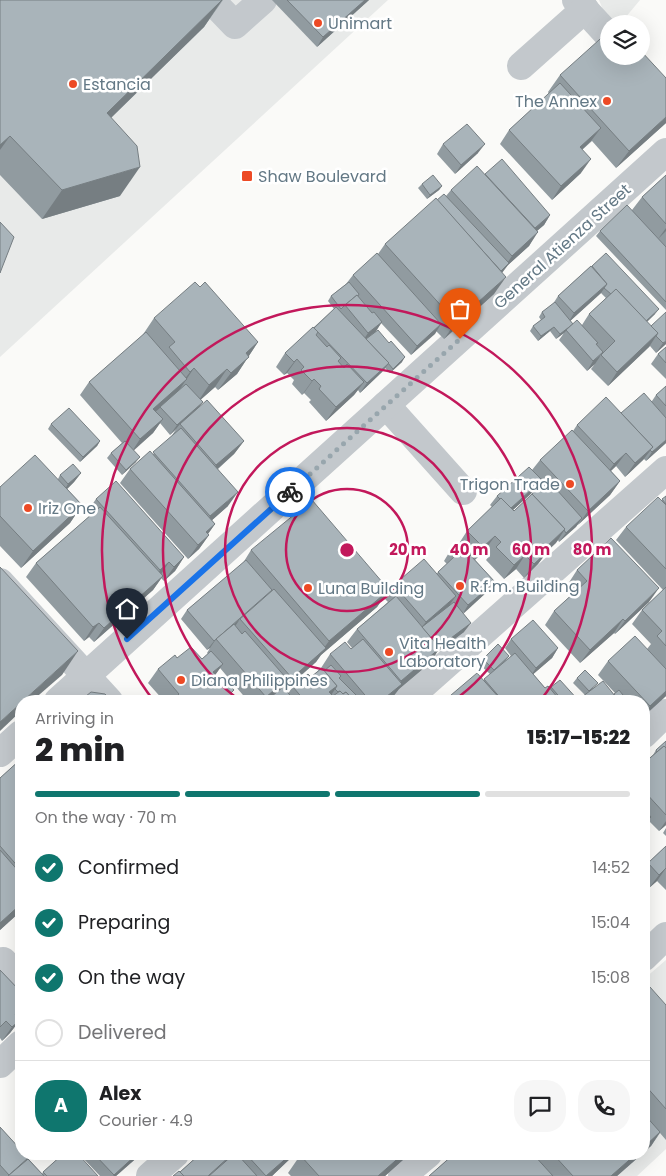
<!DOCTYPE html>
<meta charset="utf-8">
<style>
body{margin:0;font-family:Poppins,sans-serif;background:#f6f6f6;color:#202124;height:100vh;display:flex;flex-direction:column;font-size:19px;white-space:nowrap}
*{box-sizing:border-box;margin:0}
p{font-size:16px;color:#757577}
.icon{flex:none;width:28px;height:28px;fill:none;stroke:currentColor;stroke-width:2;stroke-linecap:round;stroke-linejoin:round}
.map{position:relative;flex:1;overflow:hidden}
.drawer{position:absolute;left:15px;top:695px;width:635px;height:465px;display:flex;flex-direction:column;background:#fff;border-radius:20px;box-shadow:0 5px 20px #0002}
.drawer>*{flex:none}
.tools{position:absolute;left:600px;top:15px;display:grid;gap:10px}
.tools a{display:grid;place-items:center;width:50px;height:50px;border-radius:50%;background:#fff;box-shadow:0 5px 20px #0002;font-size:25px}
.pin{position:absolute;display:grid;place-items:center;width:42px;height:42px;color:#fff;margin:-51px -21px;border-radius:50% 50% 50% 0;rotate:-45deg;box-shadow:0 0 5px #0007}
.pin .icon{rotate:45deg}
.courier{position:absolute;display:grid;place-items:center;width:50px;height:50px;margin:-25px;border:4px solid #1a73e8;border-radius:50%;background:#fff;color:#222;box-shadow:0 1px 6px #0007}
.summary em{font-style:normal;font-weight:800}
.summary div{display:flex;flex-direction:column-reverse}
.summary{display:flex;align-items:center;justify-content:space-between;height:85px;padding:0 20px}
h1{font-size:32px;font-weight:800;line-height:38px}
.bar{display:grid;grid-template-columns:repeat(4,1fr);gap:8px 5px;align-content:center;height:60px;padding:0 20px}
.bar i{height:6px;border-radius:4px;background:#e0e0e0}
.bar .on{background:#0f766e}
.bar p{grid-column:span 4}
.line{display:flex;align-items:center;gap:12px;padding:0 20px;border-top:1px solid #e0e0e0}
.line div{flex:1}
.round{display:grid;place-items:center;flex:none;width:52px;height:52px;border-radius:20px;background:#f6f6f6}
ol{padding:0 20px;list-style:none}
li{display:flex;align-items:center;gap:15px;height:55px}
li p{margin-inline-start:auto}
li .icon{padding:5px;border-radius:50%;background:#0f766e;color:#fff;stroke-width:4}
li:last-child{color:#757577}
li i{width:28px;height:28px;border:2px solid #e0e0e0;border-radius:50%}
.map>svg:first-child{display:block}
.built{fill:#e8eae9}
.lines{fill:none;stroke-linecap:round;stroke-linejoin:round}
.minor{stroke:#c3c8cc;stroke-width:28}
.wall{fill:#919ba0;fill-rule:evenodd}
.shaded-wall{fill:#767e82}
.building{fill:#a9b4ba;stroke:#767e82}
.done{stroke:#98a6ad;stroke-width:5;stroke-dasharray:0 9}
.route{stroke:#1a73e8;stroke-width:6}
.ring{fill:none;stroke:#c2185b;stroke-width:2.5}
.poi-dot{fill:#ed4a25;stroke:#fff;stroke-width:2}
.labels{text-anchor:middle;stroke-width:5;stroke-linejoin:round;paint-order:stroke}
.poi-label{font-size:16px;fill:#637885;stroke:#fff;text-anchor:start}
.street-label{font-size:16px;fill:#637885;stroke:#fff}
.centre{fill:#c2185b;stroke:#fff;stroke-width:2.5}
.ring-label{font-size:15px;text-anchor:middle;font-weight:bold;fill:#c2185b;stroke:#fff;stroke-width:5;stroke-linejoin:round;paint-order:stroke}
</style>
<div class="map">
<svg width="666" height="1176" viewBox="0 0 666 1176">
<rect width="100%" height="100%" fill="#fafaf8"/>
<g class="built">
<path d="M0 0H388L0 357Z"/>
<path d="M599 0H640L620 24 609 25Z"/>
<path d="M666 960V1149L637 1176H530L510 1154H644V979Z"/>
</g>
<g class="lines">
<g class="minor">
<path d="M211 0 235 25 263 0"/>
<path d="M576 0 609 36"/>
<path d="M521 66 585 9"/>
<path d="M386 405 463 491"/>
<path d="M0 582 109 701"/>
<path d="M58 701 666 152"/>
<path d="M405 701 666 470"/>
<path d="M644 734 666 713"/>
<path d="M0 753 21 734"/>
<path d="M644 957 666 936"/>
<path d="M3 961 21 980"/>
<path d="M0 1064 21 1044"/>
<path d="M150 1176 175 1154"/>
<path d="M402 1176 428 1154"/>
</g>
</g>
<g class="wall">
<path d="M0 0H223L204 27 111 118 120 196 42 219 0 175Z"/>
<path d="M272 0H369L317 47Z"/>
<path d="M560 75 666 123 616 168 592 141 582 150 581 173 552 200 500 144 509 130 549 94 548 92Z"/>
<path d="M443 144 478 153 455 174 437 154Z"/>
<path d="M485 174 550 215 544 225 537 231 529 246 508 265 502 272 494 294 444 339 436 331 411 355 381 323 376 331 402 362 390 373 385 368 382 372 360 393 358 390 354 395 326 421 309 402 311 400 304 393 302 395 292 384 294 380 287 373 284 375 276 367 285 353 334 309 328 301 331 296 346 284 353 275 378 254 385 244 437 200 446 196 451 190Z"/>
<path d="M666 175V310L596 236 600 231 632 210 642 197Z"/>
<path d="M422 184 442 186 439 190 427 199 418 188Z"/>
<path d="M591 266 655 314 647 322 666 344 656 353 650 346 608 386 591 369 595 364 587 371 559 340 564 333 556 339 550 331 538 341 530 331 533 326 541 320 539 317 542 312 553 304 558 296ZM601 293 606 298 589 314 582 325 573 324 570 321Z"/>
<path d="M154 318 258 342 237 374 218 390 215 387 200 400V407L244 441 234 454 218 469 228 506 212 520 215 524 208 534 209 535 199 549 188 559 120 483 130 469 153 454 171 437 176 429 170 435 160 423 153 433 133 450 136 462 122 475 107 458 111 453 122 443 80 395 89 382 142 336Z"/>
<path d="M666 347V379L651 364 658 354Z"/>
<path d="M666 386V443L646 461 644 459 625 477 616 466 611 471 620 481 610 495 559 542 558 540 548 550 538 564 524 578 516 569 504 579 486 560 490 555 485 550 475 560 495 582 488 591 463 613 464 632 437 652 431 662 399 689 392 698 388 701H248L220 668 215 675 238 701H164L148 683 158 669 177 658 202 659 208 654 207 653 210 648 207 650 181 619 187 610 243 563 251 550 389 590 377 607 321 655 316 662 285 690 288 693 293 687 311 677 321 668 330 654 352 648 347 642 357 629 388 602 385 599 394 585 436 574 447 564 444 561 450 551 458 545 467 531 492 507 490 505 497 496 532 470 540 460 573 431 577 425 621 413 652 401 656 395ZM539 484 542 486 514 511 513 510 535 490Z"/>
<path d="M51 424 100 441 97 446 80 462 48 429Z"/>
<path d="M81 473 74 482 67 489 82 505 70 523 21 568 0 546V487L58 479 60 475Z"/>
<path d="M666 496V696L644 716V701H444L484 680 490 674 479 664 483 659 509 656 506 660 511 656 505 648 511 639 558 648 552 658 533 674 545 688 550 689 551 687 578 700 585 695 573 683 577 678 594 688 614 694 615 693 598 675 608 661 647 649 651 644 632 624 642 610 663 590 616 540 626 527 662 500Z"/>
<path d="M96 499 184 557 175 571 164 581 161 578 153 590 94 642 89 637 84 641 26 577 36 563 90 516 87 512Z"/>
<path d="M577 570 649 602 615 634 614 633 580 663 545 625 554 611 575 592 568 584Z"/>
<path d="M666 741V825L659 831 649 821 644 827V763L653 755 656 750Z"/>
<path d="M21 759V911L0 930V778Z"/>
<path d="M666 828V836L663 833Z"/>
<path d="M666 846V890L657 881 649 888 646 885 644 888V869L648 863Z"/>
<path d="M0 970 21 992V1028L20 1029 16 1025 10 1033 2 1041 0 1038Z"/>
<path d="M644 992 666 1005V1140L660 1133 651 1146 644 1152Z"/>
<path d="M0 1127 42 1174 43 1172 98 1176H0Z"/>
<path d="M81 1154H141L116 1176H100L80 1155Z"/>
<path d="M200 1154H295L272 1176H173L180 1172Z"/>
<path d="M297 1154H408L404 1159 385 1176H291L288 1173 299 1157Z"/>
<path d="M454 1154H642L617 1176H429Z"/>
</g>
<g class="shaded-wall">
<path d="M222 0 204 27 87 141 107 113Z"/>
<path d="M365 0H369L317 47 323 37Z"/>
<path d="M666 117V123L616 168 629 151Z"/>
<path d="M601 128 591 141 570 161 580 147Z"/>
<path d="M10 136 0 150V145Z"/>
<path d="M485 144 478 153 455 174 461 165Z"/>
<path d="M591 159 581 173 552 200 561 186Z"/>
<path d="M140 167 120 196 42 219 62 190Z"/>
<path d="M442 186 439 190 427 199 430 195Z"/>
<path d="M550 215 544 225 526 240 532 231Z"/>
<path d="M666 228V232V231L658 239Z"/>
<path d="M538 232 529 246 508 265 502 273 489 285 503 269 512 256Z"/>
<path d="M506 277 494 294 444 339 456 322Z"/>
<path d="M607 284 601 293 568 323 574 313Z"/>
<path d="M659 309 655 314 637 331 641 326Z"/>
<path d="M382 322 376 331 362 342 368 333Z"/>
<path d="M441 324 435 334 411 355 417 346Z"/>
<path d="M573 324 564 333 556 339 560 334Z"/>
<path d="M554 327 550 331 538 341 541 336Z"/>
<path d="M658 333 649 347 608 386 617 372Z"/>
<path d="M666 341V344L656 353 663 343Z"/>
<path d="M258 342 237 374 218 390 246 353Z"/>
<path d="M601 355 595 364 587 371 593 361Z"/>
<path d="M405 357 402 362 390 373 393 369Z"/>
<path d="M297 359 287 373 284 375 294 362Z"/>
<path d="M389 363 382 372 360 393 367 383Z"/>
<path d="M194 368 178 392 144 422 153 409 181 384 190 372Z"/>
<path d="M227 369 215 387 197 403 209 385Z"/>
<path d="M314 379 304 393 302 395 312 381Z"/>
<path d="M364 382 354 395 326 421 336 407Z"/>
<path d="M203 402 196 412 180 424 176 429 170 435 177 425Z"/>
<path d="M163 419 153 433 131 453 140 439Z"/>
<path d="M666 440V443L646 461 652 452Z"/>
<path d="M100 441 97 446 80 462 83 457Z"/>
<path d="M244 441 234 454 207 478 216 465Z"/>
<path d="M653 447 643 460 625 477 635 463Z"/>
<path d="M626 453 616 466 604 477 614 464Z"/>
<path d="M140 457 136 462 122 475 126 470Z"/>
<path d="M81 473 74 482 62 494 68 484Z"/>
<path d="M542 480 535 490 503 519 509 510Z"/>
<path d="M620 481 610 495 578 525 588 511Z"/>
<path d="M238 492 228 506 201 530 210 516Z"/>
<path d="M82 505 70 523 21 568 33 551Z"/>
<path d="M582 518 576 527 559 542 566 533Z"/>
<path d="M215 524 205 538 196 546 206 532Z"/>
<path d="M565 529 556 543 536 562 545 548Z"/>
<path d="M209 535 199 549 188 559 198 545Z"/>
<path d="M495 536 485 550 473 561 483 547Z"/>
<path d="M548 551 538 564 524 578 534 564Z"/>
<path d="M525 555 516 569 504 579 514 565Z"/>
<path d="M184 557 175 571 164 581 174 567Z"/>
<path d="M169 562 160 576 150 584 160 570Z"/>
<path d="M163 576 153 590 94 642 104 628Z"/>
<path d="M495 582 488 591 462 615 468 605Z"/>
<path d="M659 588 649 602 615 634 625 621Z"/>
<path d="M389 590 377 607 321 655 316 662 283 691 292 678 321 652 329 641Z"/>
<path d="M456 596 446 610 420 629 426 622Z"/>
<path d="M240 619 234 628 216 639 210 648 207 650 214 641Z"/>
<path d="M623 619 614 633 580 663 590 650Z"/>
<path d="M99 623 89 637 84 641 93 627Z"/>
<path d="M471 623 464 632 437 652 431 662 399 689 392 698 388 701H381L395 690 401 681 435 649Z"/>
<path d="M558 648 552 658 530 677 536 668Z"/>
<path d="M78 651 62 675 32 701H23Z"/>
<path d="M223 664 213 678V672Z"/>
<path d="M287 679 277 693 268 701H263L266 697Z"/>
<path d="M337 686 328 700 329 692Z"/>
<path d="M666 691V696L644 716V715L650 706Z"/>
<path d="M21 703V711L0 731V722Z"/>
<path d="M651 817 644 827V824Z"/>
<path d="M666 821V825L659 831Z"/>
<path d="M666 868 657 881 649 888 659 875Z"/>
<path d="M21 904V911L0 930V923Z"/>
<path d="M20 1020 10 1033 2 1041 12 1027Z"/>
<path d="M660 1132 651 1146 644 1152V1147Z"/>
<path d="M137 1154H141L116 1176H113Z"/>
<path d="M291 1154H295L272 1176H266Z"/>
<path d="M403 1154H408L404 1159 385 1176H378Z"/>
<path d="M636 1154H642L617 1176H611Z"/>
</g>
<g class="building">
<path d="M0 0H222L107 113 137 146 140 167 62 190 10 136 0 145Z"/>
<path d="M287 0H365L323 37Z"/>
<path d="M609 31V56H641V51L666 78V117L629 151 560 75Z"/>
<path d="M560 83 601 128 580 147 591 159 561 186 509 130Z"/>
<path d="M467 124 485 144 461 165 443 144Z"/>
<path d="M502 159 550 215 535 228 485 174Z"/>
<path d="M477 166 538 232 512 256 451 190Z"/>
<path d="M433 175 442 186 430 195 422 184Z"/>
<path d="M666 175V224L642 197Z"/>
<path d="M444 194 509 263 501 271 437 200Z"/>
<path d="M436 198 506 277 456 322 385 244Z"/>
<path d="M627 205 666 247V302L600 231Z"/>
<path d="M0 222 14 237 0 273Z"/>
<path d="M377 253 441 324 417 346 353 275Z"/>
<path d="M606 253 659 309 646 321 616 289 611 294 604 288 607 284 592 266Z"/>
<path d="M591 266 607 284 574 313 558 296Z"/>
<path d="M195 282 200 287 205 282 258 342 246 353 249 357 231 373 227 369 209 385 194 368 190 372 169 347 175 342 154 318Z"/>
<path d="M349 282 359 294 358 296 357 295 345 305 341 309 331 296Z"/>
<path d="M616 289 658 333 617 372 601 355 615 341 589 314Z"/>
<path d="M357 295 372 313 374 312 382 322 368 333 345 305Z"/>
<path d="M555 302 573 324 560 334 554 327 541 336 533 326 545 317 542 312Z"/>
<path d="M336 307 389 363 367 383 314 328Z"/>
<path d="M666 312V341L663 343 656 336 658 333 651 326Z"/>
<path d="M577 320 598 343 596 344 603 352 593 361 566 330Z"/>
<path d="M313 327 318 332 316 335 327 347 329 345 341 358 338 361 344 368 347 364 364 382 336 407 319 389 321 386 314 379 312 381 301 370 304 367 297 359 294 362 285 353Z"/>
<path d="M378 330 389 343 391 341 405 357 393 369 388 363H389L366 339Z"/>
<path d="M146 332 187 379 153 409 163 419 140 439 89 382Z"/>
<path d="M666 347V363L658 354Z"/>
<path d="M186 384 203 402 177 425 160 407Z"/>
<path d="M666 386V406L656 395Z"/>
<path d="M644 393 666 418V440L652 452 650 450 653 447 621 413Z"/>
<path d="M606 397 653 447 635 463 626 453 614 464 577 425Z"/>
<path d="M207 400 244 441 216 465 180 424Z"/>
<path d="M69 408 100 441 83 457 51 424Z"/>
<path d="M181 428 238 492 210 516 153 452Z"/>
<path d="M572 430 620 481 588 511 540 460Z"/>
<path d="M125 441 140 457 126 470 111 453Z"/>
<path d="M150 451 215 524 206 532 209 535 198 545 130 469Z"/>
<path d="M35 455 82 505 33 551 0 516V487Z"/>
<path d="M73 464 81 473 68 484 60 475Z"/>
<path d="M529 467 542 480 511 508 501 498 500 499 497 496Z"/>
<path d="M548 480 582 518 566 533 564 530 565 529 532 494Z"/>
<path d="M116 481 184 557 174 567 169 562 160 570 96 499Z"/>
<path d="M532 494 565 529 545 548 548 551 534 564 525 555 514 565 496 547 501 542 495 536 483 547 467 531 501 498 514 511Z"/>
<path d="M666 496V504L662 499Z"/>
<path d="M658 497 666 505V569L626 527Z"/>
<path d="M312 500 389 590 329 641 251 550Z"/>
<path d="M100 507 163 576 104 628 99 623 93 627 36 563Z"/>
<path d="M611 538 659 588 625 621 623 619 590 650 554 611 587 581 577 570Z"/>
<path d="M459 543 495 582 468 605 438 572 455 556 450 551Z"/>
<path d="M424 559 456 596 426 622 394 585Z"/>
<path d="M246 560 272 590 214 641 187 610Z"/>
<path d="M0 567 78 651 23 701H21V703L0 722Z"/>
<path d="M666 587V646L657 636 662 631 642 610Z"/>
<path d="M274 589 326 648 292 678 240 619Z"/>
<path d="M396 596 440 648 401 681 357 629Z"/>
<path d="M454 602 471 623 439 647 422 627Z"/>
<path d="M533 620 558 648 536 668 511 639Z"/>
<path d="M234 624 242 634 245 631 287 679 266 697 216 639Z"/>
<path d="M635 636 666 669V691L650 706 608 661Z"/>
<path d="M363 639 402 684 381 701H370L330 654 345 642 351 649Z"/>
<path d="M498 644 509 656 494 670 483 659Z"/>
<path d="M191 647 202 659 211 651 223 664 213 672 238 701H182L177 696 179 694 158 669 175 655 177 658Z"/>
<path d="M515 653 545 688 548 686 558 698 555 701H536L540 698 539 696 533 701H503L484 679Z"/>
<path d="M331 665 341 676 339 678 362 701H354L346 692 343 694 340 691 338 692 335 689 337 686 324 671Z"/>
<path d="M322 668 337 686 329 692 333 696 340 691 343 694 346 692 354 701H305L293 687 308 674 311 677Z"/>
<path d="M585 670 598 683 589 691 577 678Z"/>
<path d="M477 673 502 701H444Z"/>
<path d="M223 678 234 690 231 693 220 681Z"/>
<path d="M560 680 579 701H563L551 687Z"/>
<path d="M603 681 619 701H579L578 700Z"/>
<path d="M283 687 295 701H266Z"/>
<path d="M619 690 627 700 626 701H619L614 694Z"/>
<path d="M91 692 105 694 112 701H80Z"/>
<path d="M428 696 432 701H422Z"/>
<path d="M666 741V748L664 746 657 752 656 750Z"/>
<path d="M664 746 666 748V815L644 791V763Z"/>
<path d="M21 759V870L0 846V778Z"/>
<path d="M644 809 651 817 644 824Z"/>
<path d="M644 836 648 841 644 845Z"/>
<path d="M666 846V868L659 875 648 863Z"/>
<path d="M0 850 21 874V904L0 923Z"/>
<path d="M644 874 649 880 644 885Z"/>
<path d="M0 970 21 992V1008L15 1014 20 1020 12 1027 6 1021 0 1027Z"/>
<path d="M650 987 666 1005V1109L644 1084V992Z"/>
<path d="M644 1114 660 1132 644 1147Z"/>
<path d="M0 1127 21 1150V1154H24L28 1158 9 1175 0 1165Z"/>
<path d="M63 1154H78L98 1176H47L43 1172Z"/>
<path d="M94 1154H137L114 1175Z"/>
<path d="M200 1154H228L230 1156 208 1176H184L180 1172Z"/>
<path d="M234 1154H237L257 1176H209Z"/>
<path d="M246 1154H291L266 1176Z"/>
<path d="M302 1154H403L378 1176H319L300 1155Z"/>
<path d="M454 1154H533L553 1176H429Z"/>
<path d="M553 1154H636L611 1176H573Z"/>
<path d="M28 1159 44 1176H8Z"/>
<path d="M179 1171 184 1176H173Z"/>
</g>
<g class="lines">
<path class="done" d="M290 492 460 339"/>
<path class="route" d="M127 639 290 492"/>
</g>
<g class="ring">
<circle cx="347" cy="550" r="61"/>
<circle cx="347" cy="550" r="122"/>
<path d="M241 701A184 184 0 1 1 453 701"/>
<path d="M154 701A245 245 0 1 1 540 701"/>
</g>
<g class="poi-dot">
<circle cx="318" cy="23" r="5"/>
<circle cx="73" cy="84" r="5"/>
<circle cx="607" cy="101" r="5"/>
<rect x="241" y="170" width="12" height="12" rx="2.5"/>
<circle cx="570" cy="484" r="5"/>
<circle cx="28" cy="508" r="5"/>
<circle cx="460" cy="586" r="5"/>
<circle cx="308" cy="588" r="5"/>
<circle cx="389" cy="652" r="5"/>
<circle cx="181" cy="680" r="5"/>
</g>
<g class="labels">
<g class="poi-label">
<text x="328" y="29">Unimart</text>
<text x="83" y="90">Estancia</text>
<text x="597" y="107" text-anchor="end">The Annex</text>
<text x="258" y="182">Shaw Boulevard</text>
<text x="560" y="490" text-anchor="end">Trigon Trade</text>
<text x="38" y="514">Iriz One</text>
<text x="470" y="592">R.f.m. Building</text>
<text x="318" y="594">Luna Building</text>
<text x="399" y="649">Vita Health<tspan x="399" dy="18">Laboratory</tspan></text>
<text x="191" y="686">Diana Philippines</text>
</g>
<g class="street-label">
<text transform="translate(562 246) rotate(-42)" y="6">General Atienza Street</text>
</g>
</g>
<circle cx="347" cy="550" r="8" class="centre"/>
<g class="ring-label">
<text x="408" y="555">20 m</text>
<text x="469" y="555">40 m</text>
<text x="531" y="555">60 m</text>
<text x="592" y="555">80 m</text>
</g>
</svg>
<div class="tools">
<a><svg class="icon" aria-label="layers" viewBox="0 0 24 24"><path d="M12 4l9 5-9 5-9-5zM3 14l9 5 9-5"/></svg></a>
</div>
<div class="pin" style="left:460px;top:339px;background:#ea580c"><svg class="icon" aria-label="bag" viewBox="0 0 24 24"><path d="M5 8h14l-1 12H6zM9 8a3 3 0 0 1 6 0"/></svg></div>
<div class="pin" style="left:127px;top:639px;background:#1f2937"><svg class="icon" aria-label="home" viewBox="0 0 24 24"><path d="M3 11l9-7 9 7M6 9v11h12V9"/></svg></div>
<div class="courier" style="left:290px;top:492px"><svg class="icon" aria-label="bike" viewBox="0 0 24 24"><circle cx="6" cy="16" r="4"/><circle cx="18" cy="16" r="4"/><path d="M6 16l4-8h5l3 8M10 8l3 8H6M13 5h3"/></svg></div>
<section class="drawer">
<div class="summary"><div><h1>2 min</h1><p>Arriving in</p></div><em>15:17–15:22</em></div>
<div class="bar"><i class="on"></i><i class="on"></i><i class="on"></i><i></i><p>On the way · 70 m</p></div>
<ol>
<li><svg class="icon" aria-label="check" viewBox="0 0 24 24"><path d="M5 12l5 5 9-10"/></svg>Confirmed<p>14:52</p></li>
<li><svg class="icon" aria-label="check" viewBox="0 0 24 24"><path d="M5 12l5 5 9-10"/></svg>Preparing<p>15:04</p></li>
<li><svg class="icon" aria-label="check" viewBox="0 0 24 24"><path d="M5 12l5 5 9-10"/></svg>On the way<p>15:08</p></li>
<li><i></i>Delivered</li>
</ol>
<div class="line" style="height:90px"><b class="round" style="background:#0f766e;color:#fff">A</b><div><b>Alex</b><p>Courier · 4.9</p></div><a class="round"><svg class="icon" aria-label="chat" viewBox="0 0 24 24"><path d="M4 5h16v11H9l-5 4z"/></svg></a><a class="round"><svg class="icon" aria-label="phone" viewBox="0 0 24 24"><path d="M5 4h4l2 5-3 2q2 4 5 5l2-3 5 2v4C11 20 4 13 5 4z"/></svg></a></div>
</section>
</div>
